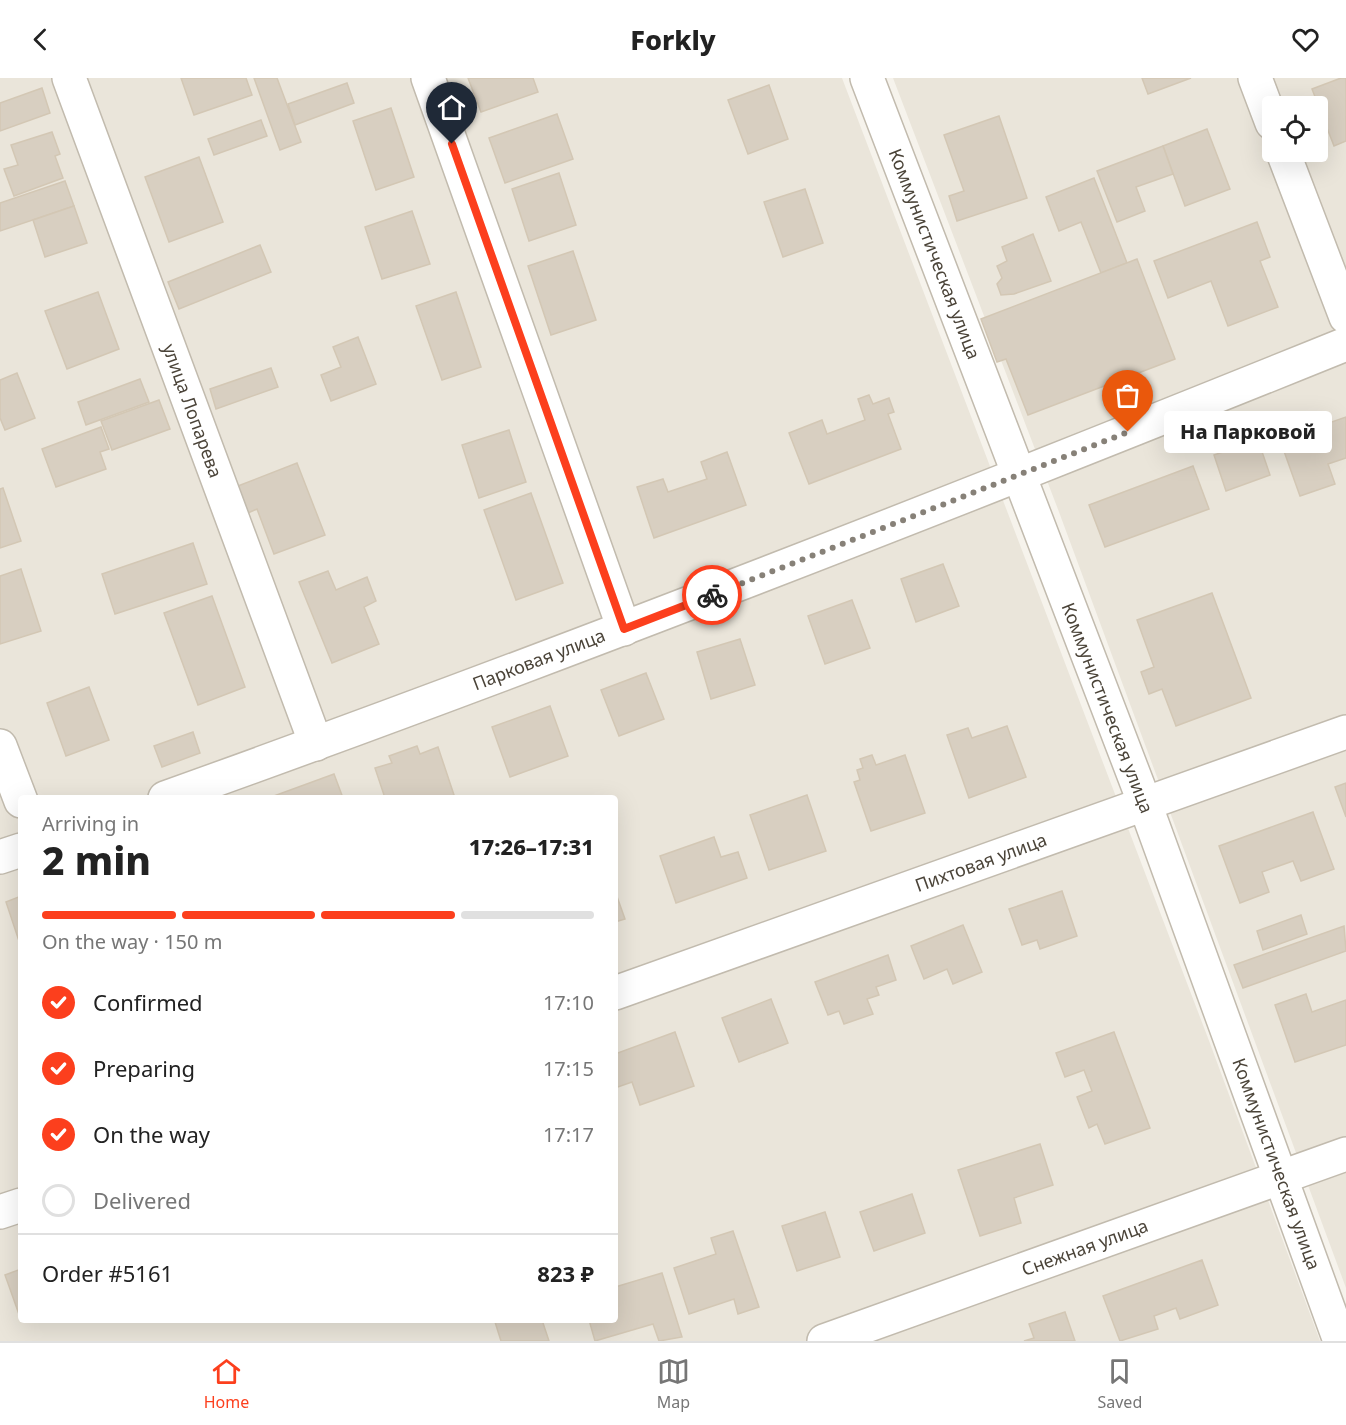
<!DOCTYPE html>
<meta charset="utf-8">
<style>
body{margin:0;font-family:"Noto Sans",sans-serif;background:#f6f6f6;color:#222;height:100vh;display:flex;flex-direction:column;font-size:22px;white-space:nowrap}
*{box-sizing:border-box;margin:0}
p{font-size:20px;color:#767676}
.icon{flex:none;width:33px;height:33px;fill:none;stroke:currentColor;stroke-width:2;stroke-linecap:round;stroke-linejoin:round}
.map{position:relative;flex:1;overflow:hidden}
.sheet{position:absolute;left:18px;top:717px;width:600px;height:528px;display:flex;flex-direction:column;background:#fff;border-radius:6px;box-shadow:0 6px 24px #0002}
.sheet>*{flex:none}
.controls{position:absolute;left:1262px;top:18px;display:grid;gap:12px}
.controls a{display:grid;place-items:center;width:66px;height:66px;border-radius:6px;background:#fff;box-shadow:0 6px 24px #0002;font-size:30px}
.pin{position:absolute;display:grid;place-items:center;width:51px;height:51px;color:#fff;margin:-62px -26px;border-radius:50% 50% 50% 0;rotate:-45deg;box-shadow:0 0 6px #0007}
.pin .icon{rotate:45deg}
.courier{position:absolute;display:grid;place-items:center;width:60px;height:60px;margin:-30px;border:4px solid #fc3f1d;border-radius:50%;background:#fff;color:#222;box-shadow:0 2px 8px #0007}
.bubble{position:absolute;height:42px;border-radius:6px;background:#fff;box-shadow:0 6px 24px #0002;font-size:20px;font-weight:800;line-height:42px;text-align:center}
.headline em{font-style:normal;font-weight:800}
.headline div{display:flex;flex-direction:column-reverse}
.headline{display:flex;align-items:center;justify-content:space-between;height:102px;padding:0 24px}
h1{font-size:39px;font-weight:800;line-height:45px}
.bar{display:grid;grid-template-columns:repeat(4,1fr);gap:9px 6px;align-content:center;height:72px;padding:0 24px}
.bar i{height:8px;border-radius:4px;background:#e0e0e0}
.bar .on{background:#fc3f1d}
.bar p{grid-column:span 4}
.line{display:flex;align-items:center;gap:15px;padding:0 24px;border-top:2px solid #e0e0e0}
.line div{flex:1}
ol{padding:0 24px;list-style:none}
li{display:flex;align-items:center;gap:18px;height:66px}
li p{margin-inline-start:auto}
li .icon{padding:6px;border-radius:50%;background:#fc3f1d;color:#fff;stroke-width:4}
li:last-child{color:#767676}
li i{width:33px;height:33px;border:3px solid #e0e0e0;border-radius:50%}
header{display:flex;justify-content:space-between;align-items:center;height:78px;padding:0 24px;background:#fff;font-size:27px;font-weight:800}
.menu{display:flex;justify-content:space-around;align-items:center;height:84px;border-top:2px solid #e0e0e0;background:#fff;font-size:16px;color:#767676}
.menu a{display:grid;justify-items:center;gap:3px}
.menu .on{color:#fc3f1d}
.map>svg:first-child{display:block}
.residential{fill:#eae5da;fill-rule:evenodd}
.building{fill:#d8cfc1;stroke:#d3c7b4;stroke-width:1.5}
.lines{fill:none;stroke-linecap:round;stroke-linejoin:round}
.minor-casing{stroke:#c2bbae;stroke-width:36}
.minor{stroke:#fff;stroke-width:33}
.done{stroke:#878178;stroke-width:6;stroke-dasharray:0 10.8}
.route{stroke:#fc3f1d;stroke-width:8}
.labels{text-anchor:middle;stroke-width:5;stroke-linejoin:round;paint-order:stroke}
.street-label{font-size:18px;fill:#4b4439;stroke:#fff}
</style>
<header><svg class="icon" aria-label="back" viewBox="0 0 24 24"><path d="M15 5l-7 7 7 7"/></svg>Forkly<svg class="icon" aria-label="heart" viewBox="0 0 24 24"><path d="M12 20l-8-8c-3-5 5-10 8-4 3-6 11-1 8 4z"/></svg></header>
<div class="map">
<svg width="1346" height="1263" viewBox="0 0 1346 1263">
<rect width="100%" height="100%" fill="#f6f3ec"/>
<g class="residential">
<path d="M0 0H842L1211 968 1320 1263H0ZM21 720H615V1242H21Z"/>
<path d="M893 0H1346V1210L1059 434ZM1272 28H1317V74H1272Z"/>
</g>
<g class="building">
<path d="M181 0H246L252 17 194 37Z"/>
<path d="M254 0H277L301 64 280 72Z"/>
<path d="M468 0H533L538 14 481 34Z"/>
<path d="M1142 0H1191L1148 16Z"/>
<path d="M1341 0H1346V63L1334 68 1312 11Z"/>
<path d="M347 5 354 25 295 47 288 26Z"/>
<path d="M769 7 788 61 748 76 728 22Z"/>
<path d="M42 10 50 35 0 53V25Z"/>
<path d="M391 30 414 99 376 112 353 43Z"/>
<path d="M557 36 573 81 505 105 489 60Z"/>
<path d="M999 38 1027 120 957 143 949 118 964 113 944 57Z"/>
<path d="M261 42 267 58 214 77 208 61Z"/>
<path d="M1207 51 1230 111 1185 128 1163 68Z"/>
<path d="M52 54 60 76 55 78 63 100 14 118 4 91 18 87 11 67Z"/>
<path d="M1163 68 1173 96 1136 109 1145 133 1117 144 1097 93Z"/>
<path d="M199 79 223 144 169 164 145 99Z"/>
<path d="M559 95 576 147 529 163 512 111Z"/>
<path d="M1094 100 1127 185 1101 195 1081 144 1059 153 1046 119Z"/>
<path d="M65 103 74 128 0 153V125Z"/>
<path d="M805 111 823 165 783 179 764 124Z"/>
<path d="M74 128 87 165 45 179 33 142Z"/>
<path d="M412 133 430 186 382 201 365 149Z"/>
<path d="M1257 144 1270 179 1260 183 1278 229 1228 248 1211 203 1168 220 1154 183Z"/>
<path d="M1033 156 1051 203 1014 216 1001 217 997 206 1002 200 997 188 1007 183 1002 169Z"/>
<path d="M260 167 271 194 179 231 168 204Z"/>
<path d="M573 173 596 242 551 257 528 188Z"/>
<path d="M1137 181 1175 281 1028 337 1006 281 997 284 981 241Z"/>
<path d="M98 214 119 271 67 291 45 233Z"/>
<path d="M456 214 481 289 442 302 416 228Z"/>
<path d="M358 259 376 306 331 323 321 297 341 289 333 269Z"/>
<path d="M271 290 278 309 216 331 210 311Z"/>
<path d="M17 295 35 340 5 352 0 340V302Z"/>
<path d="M140 301 149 324 86 347 78 324Z"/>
<path d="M869 317 873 326 889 320 894 334 888 336 901 371 809 406 789 355 822 342 827 356 865 342 858 321Z"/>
<path d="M159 322 170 351 112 372 101 343Z"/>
<path d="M1346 339V380L1328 386 1335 406 1300 418 1280 362Z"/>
<path d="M101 349 109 371 100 374 106 391 56 409 42 371Z"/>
<path d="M509 352 526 404 479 420 462 367Z"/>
<path d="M1258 362 1270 397 1226 413 1214 377Z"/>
<path d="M727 374 746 427 654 460 637 409 663 401 668 414 707 401 701 384Z"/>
<path d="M297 385 325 457 274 476 257 431 248 435 238 408Z"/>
<path d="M1193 388 1209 431 1105 469 1089 427Z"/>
<path d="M3 410 21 463 0 470V411Z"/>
<path d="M531 415 563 505 516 522 484 432Z"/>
<path d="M193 465 207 506 115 536 102 496Z"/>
<path d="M943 486 959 528 916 544 901 501Z"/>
<path d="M21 491 41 553 0 566V498Z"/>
<path d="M328 493 336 512 367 499 376 523 364 529 379 566 332 585 299 504Z"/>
<path d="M1212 515 1251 620 1176 648 1162 611 1149 616 1141 594 1154 589 1137 542Z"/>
<path d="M212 518 245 609 198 627 164 535Z"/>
<path d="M852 522 870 570 825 586 808 538Z"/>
<path d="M740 561 755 607 711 621 697 574Z"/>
<path d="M646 595 664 641 619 658 601 612Z"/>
<path d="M89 609 109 662 66 678 47 625Z"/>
<path d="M550 628 568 678 510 699 492 649Z"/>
<path d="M1007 648 1026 699 969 720 947 657 968 650 972 660Z"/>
<path d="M193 654 200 675 162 689 154 668Z"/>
<path d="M417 668 420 676 438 669 455 720H385L375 690 392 685 389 678Z"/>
<path d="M872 677 876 687 905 677 925 735 871 753 854 704 860 702 857 692 863 690 860 681Z"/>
<path d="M334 696 343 720H271V719Z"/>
<path d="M1346 705V739L1335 709Z"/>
<path d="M807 717 826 773 769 792 750 737Z"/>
<path d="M1313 734 1334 791 1301 803 1293 783 1262 794 1269 814 1240 825 1219 768Z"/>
<path d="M714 759 721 779 738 774 747 800 676 825 660 778Z"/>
<path d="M615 813 625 841 615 844Z"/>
<path d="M1062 813 1077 858 1040 871 1037 862 1022 867 1009 831Z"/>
<path d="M21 818V869L6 824Z"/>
<path d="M1301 837 1307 856 1263 872 1257 853Z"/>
<path d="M963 847 982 894 953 906 947 891 924 901 911 868Z"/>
<path d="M1344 848 1346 873 1243 910 1234 887Z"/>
<path d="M888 877 896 902 876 909 879 917 867 921 873 936 844 946 839 933 828 937 815 904Z"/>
<path d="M1306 916 1312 934 1346 922V967L1295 984 1275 927Z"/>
<path d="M771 921 788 965 739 984 722 940Z"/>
<path d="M675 954 694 1008 640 1027 632 1004 615 1010V976Z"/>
<path d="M1114 954 1150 1050 1105 1066 1097 1046 1089 1050 1077 1019 1092 1013 1084 992 1065 999 1056 975Z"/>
<path d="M1040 1066 1053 1107 1014 1120 1021 1145 980 1158 958 1092Z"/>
<path d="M912 1116 925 1155 874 1173 860 1134Z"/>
<path d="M825 1134 840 1179 797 1193 782 1148Z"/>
<path d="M733 1153 759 1229 738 1236 734 1221 689 1236 674 1190 716 1176 711 1160Z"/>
<path d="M1202 1182 1218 1227 1180 1241 1176 1230 1154 1238 1158 1251 1120 1263 1103 1218Z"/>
<path d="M21 1191V1242L5 1197Z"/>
<path d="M662 1195 682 1259 659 1263 653 1246 595 1263 589 1242H615V1209Z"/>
<path d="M1065 1234 1075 1263H1024L1034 1260 1029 1246Z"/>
<path d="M501 1242H542L549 1263H501L495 1244Z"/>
</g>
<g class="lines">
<g class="minor-casing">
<g id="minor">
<path d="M69 0 316 666"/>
<path d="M428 0 624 551"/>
<path d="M867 0 1145 726 1340 1263"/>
<path d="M1255 0 1272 45"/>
<path d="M1283 74 1346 239"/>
<path d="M0 668 21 723"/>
<path d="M165 720C562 578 955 424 1346 266"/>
<path d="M0 779 21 772"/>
<path d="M615 915 1346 654"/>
<path d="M0 1134 21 1127"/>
<path d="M824 1263 1346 1076"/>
</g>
</g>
<use href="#minor" class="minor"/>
</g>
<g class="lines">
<path class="done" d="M712 517 1128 354"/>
<path class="route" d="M452 66 624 551 712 517"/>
</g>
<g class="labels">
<g class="street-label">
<text transform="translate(934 176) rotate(69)" y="6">Коммунистическая улица</text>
<text transform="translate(192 333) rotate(70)" y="6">улица Лопарева</text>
<text transform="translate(539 582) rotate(-21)" y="6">Парковая улица</text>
<text transform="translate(1107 630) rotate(69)" y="6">Коммунистическая улица</text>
<text transform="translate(981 785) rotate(-20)" y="6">Пихтовая улица</text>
<text transform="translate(1276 1086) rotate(70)" y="6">Коммунистическая улица</text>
<text transform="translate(1085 1170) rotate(-20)" y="6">Снежная улица</text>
</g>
</g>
</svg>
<div class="controls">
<a><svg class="icon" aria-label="locate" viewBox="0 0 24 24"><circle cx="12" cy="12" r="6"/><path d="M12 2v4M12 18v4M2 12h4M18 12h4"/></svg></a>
</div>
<div class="pin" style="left:1128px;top:354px;background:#ea580c"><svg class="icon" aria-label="bag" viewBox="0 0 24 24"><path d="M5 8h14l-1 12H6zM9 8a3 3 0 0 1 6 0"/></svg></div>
<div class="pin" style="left:452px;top:66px;background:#1f2937"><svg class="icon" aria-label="home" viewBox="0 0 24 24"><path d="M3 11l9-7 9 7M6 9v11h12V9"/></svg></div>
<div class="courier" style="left:712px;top:517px"><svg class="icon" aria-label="bike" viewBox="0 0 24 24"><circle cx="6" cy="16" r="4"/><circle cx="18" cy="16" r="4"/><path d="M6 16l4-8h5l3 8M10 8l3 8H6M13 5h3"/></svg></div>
<div class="bubble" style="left:1164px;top:333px;width:168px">На Парковой</div>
<section class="sheet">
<div class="headline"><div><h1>2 min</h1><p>Arriving in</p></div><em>17:26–17:31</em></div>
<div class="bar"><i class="on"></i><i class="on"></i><i class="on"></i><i></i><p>On the way · 150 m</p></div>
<ol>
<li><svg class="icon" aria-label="check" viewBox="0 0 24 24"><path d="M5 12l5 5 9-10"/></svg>Confirmed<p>17:10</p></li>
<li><svg class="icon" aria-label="check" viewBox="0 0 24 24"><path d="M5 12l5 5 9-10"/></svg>Preparing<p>17:15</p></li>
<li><svg class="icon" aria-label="check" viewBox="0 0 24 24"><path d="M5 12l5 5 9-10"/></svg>On the way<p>17:17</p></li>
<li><i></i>Delivered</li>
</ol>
<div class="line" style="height:78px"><div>Order #5161</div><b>823 ₽</b></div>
</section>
</div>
<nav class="menu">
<a class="on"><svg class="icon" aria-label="home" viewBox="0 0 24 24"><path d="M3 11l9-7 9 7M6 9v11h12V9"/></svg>Home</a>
<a><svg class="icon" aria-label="map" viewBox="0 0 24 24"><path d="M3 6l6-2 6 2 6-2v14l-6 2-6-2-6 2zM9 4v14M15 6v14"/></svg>Map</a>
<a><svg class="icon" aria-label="saved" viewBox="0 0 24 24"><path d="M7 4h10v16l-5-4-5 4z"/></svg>Saved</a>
</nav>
